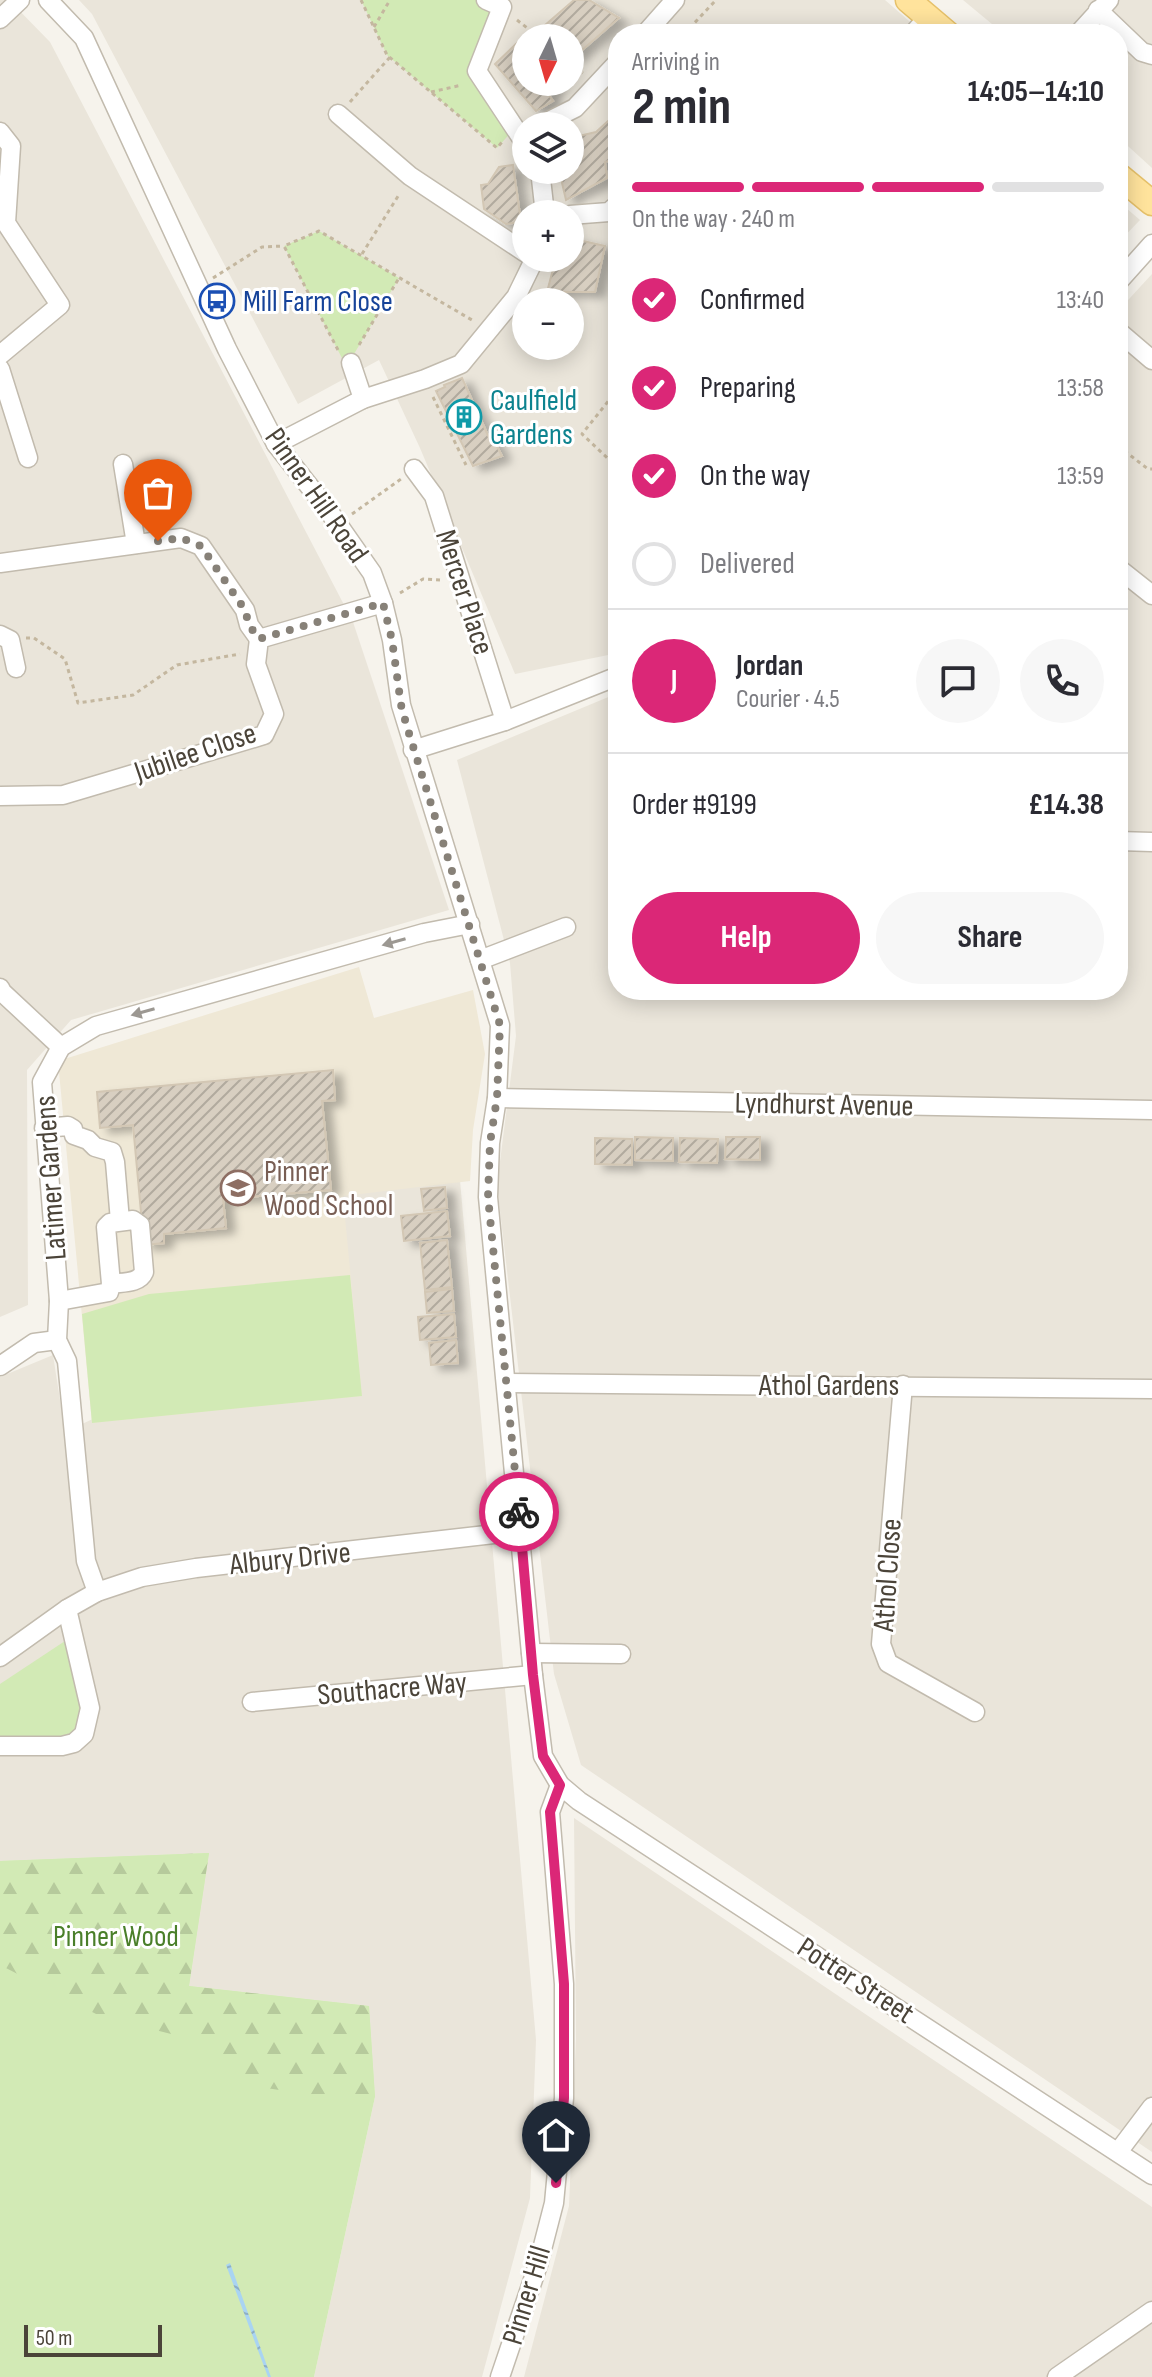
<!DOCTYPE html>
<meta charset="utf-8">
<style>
body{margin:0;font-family:"Sofia Sans Condensed",sans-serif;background:#f7f7f7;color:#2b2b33;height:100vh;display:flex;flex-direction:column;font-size:30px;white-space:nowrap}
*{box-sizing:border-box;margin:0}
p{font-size:26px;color:#7c7c81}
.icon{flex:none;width:44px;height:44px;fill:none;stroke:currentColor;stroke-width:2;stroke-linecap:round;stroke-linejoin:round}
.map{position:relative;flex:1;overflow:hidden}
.details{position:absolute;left:608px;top:24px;width:520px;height:976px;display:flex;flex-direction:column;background:#fff;border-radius:32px;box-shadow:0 4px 20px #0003}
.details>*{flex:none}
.needle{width:52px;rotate:185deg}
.buttons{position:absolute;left:512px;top:24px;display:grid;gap:16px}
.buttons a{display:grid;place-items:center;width:72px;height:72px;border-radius:50%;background:#fff;box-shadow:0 4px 20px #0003;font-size:40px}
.scale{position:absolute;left:24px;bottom:20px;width:138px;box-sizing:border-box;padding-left:8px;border:4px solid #4b4439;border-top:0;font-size:22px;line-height:28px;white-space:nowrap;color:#4b4439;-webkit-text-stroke:6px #fff;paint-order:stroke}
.pin{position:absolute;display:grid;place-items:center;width:68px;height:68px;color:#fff;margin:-82px -34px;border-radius:50% 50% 50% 0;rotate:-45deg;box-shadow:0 0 8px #0007}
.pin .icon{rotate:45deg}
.courier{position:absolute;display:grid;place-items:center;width:80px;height:80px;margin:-40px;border:6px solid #db2777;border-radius:50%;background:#fff;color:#222;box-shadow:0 2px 10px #0007}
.summary em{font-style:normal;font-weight:700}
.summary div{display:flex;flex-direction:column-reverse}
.summary{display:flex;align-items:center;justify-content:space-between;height:136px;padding:0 24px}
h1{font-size:52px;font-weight:700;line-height:60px}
.bar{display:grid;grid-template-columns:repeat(4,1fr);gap:12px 8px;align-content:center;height:96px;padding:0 24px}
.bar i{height:10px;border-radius:6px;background:#e1e1e2}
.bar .active{background:#db2777}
.bar p{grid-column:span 4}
.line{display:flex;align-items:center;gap:20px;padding:0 24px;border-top:2px solid #e1e1e2}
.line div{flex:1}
.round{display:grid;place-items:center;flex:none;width:84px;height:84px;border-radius:42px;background:#f7f7f7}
ol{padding:0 24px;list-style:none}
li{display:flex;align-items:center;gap:24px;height:88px}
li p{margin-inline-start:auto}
li .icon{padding:8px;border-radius:50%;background:#db2777;color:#fff;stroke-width:4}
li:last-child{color:#7c7c81}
li i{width:44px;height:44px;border:4px solid #e1e1e2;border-radius:50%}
.action{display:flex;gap:16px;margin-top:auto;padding:16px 24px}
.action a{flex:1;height:92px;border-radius:48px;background:#db2777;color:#fff;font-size:32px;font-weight:700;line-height:92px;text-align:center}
.action a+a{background:#f7f7f7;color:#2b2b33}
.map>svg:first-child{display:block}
.residential{fill:#eae5da;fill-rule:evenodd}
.education{fill:#efe8d6}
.green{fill:#d2eab5}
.forest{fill:url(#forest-firs)}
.water{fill:url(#water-waves)}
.building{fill:url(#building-hatch);stroke:#d3c7b4;stroke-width:2;filter:url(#shadow)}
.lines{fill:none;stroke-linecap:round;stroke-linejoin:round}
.minor-casing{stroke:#c2bbae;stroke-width:21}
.major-casing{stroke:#e6c16a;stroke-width:27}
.path{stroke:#c4b79f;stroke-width:3;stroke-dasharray:4 4;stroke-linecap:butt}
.minor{stroke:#fff;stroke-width:18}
.major{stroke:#ffe39c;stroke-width:24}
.oneway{fill:#9c9892}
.done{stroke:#878178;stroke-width:8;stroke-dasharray:0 14.4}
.route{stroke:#db2777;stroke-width:10}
.labels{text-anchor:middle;stroke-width:6;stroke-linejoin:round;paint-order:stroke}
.transit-label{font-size:30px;fill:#164399;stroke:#fff;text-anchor:start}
.culture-label{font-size:30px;fill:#0d838f;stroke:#fff;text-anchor:start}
.street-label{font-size:30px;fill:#4b4439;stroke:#fff}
.education-label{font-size:30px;fill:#785e54;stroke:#fff;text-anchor:start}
.park-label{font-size:30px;fill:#4a7f2a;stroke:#fff}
</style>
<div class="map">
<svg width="1152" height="2377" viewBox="0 0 1152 2377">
<defs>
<pattern id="forest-firs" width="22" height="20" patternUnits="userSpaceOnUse" patternTransform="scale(2)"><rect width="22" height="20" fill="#d2eab5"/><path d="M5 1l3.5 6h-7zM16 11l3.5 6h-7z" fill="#b6ca9c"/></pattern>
<pattern id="water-waves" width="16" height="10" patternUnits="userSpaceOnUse" patternTransform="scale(2)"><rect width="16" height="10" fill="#a9d4f2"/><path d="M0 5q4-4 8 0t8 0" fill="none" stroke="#8caec5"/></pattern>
<pattern id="building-hatch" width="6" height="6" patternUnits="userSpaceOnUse" patternTransform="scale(2)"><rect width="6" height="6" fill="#d8cfc1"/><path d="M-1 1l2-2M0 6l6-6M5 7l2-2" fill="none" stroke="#b1aa9e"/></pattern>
<filter id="shadow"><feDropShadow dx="9" dy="5" stdDeviation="4" flood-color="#0004"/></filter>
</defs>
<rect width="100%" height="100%" fill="#f6f3ec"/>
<g class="residential">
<path d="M0 0H9L50 42 353 622 449 910 71 1020 27 1070 28 1305 0 1317Z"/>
<path d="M79 0H885L924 34H618V653L515 674 420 448 379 360 298 404 92 14ZM526 38H570V82H526ZM526 126H570V170H526ZM526 214H570V258H526ZM526 302H570V346H526Z"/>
<path d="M963 0H1152V168L1118 137V34H1004Z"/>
<path d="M1118 201 1140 220 1118 243Z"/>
<path d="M1152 274V2152L581 1765 554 1674 497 1185 516 1036 510 963 457 760 618 693V990H1118V311Z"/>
<path d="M459 1169 536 2040 530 2198 482 2377H314L375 2097 369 2006 189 1986 209 1853 0 1861V1377L53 1355 65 1432 97 1417 307 1195Z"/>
<path d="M574 1818 1152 2207V2377H524L569 2206 576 2039Z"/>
</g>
<path class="education" d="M359 967 374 1018 473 990 485 1054 473 1130 470 1181 343 1196 362 1396 92 1423 58 1061Z"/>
<g class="green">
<path d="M361 0H486L502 7 477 70 514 129 497 148 387 55Z"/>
<path d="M319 231 399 278 354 354 351 363 344 362 284 246Z"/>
<path d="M350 1275 362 1396 92 1423 82 1314 149 1294Z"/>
<path d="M65 1641 84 1712 80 1730 65 1736 0 1737V1684Z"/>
<path d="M209 1853 189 1986 369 2006 375 2097 314 2377H0V1861Z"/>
</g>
<path class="forest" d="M209 1853 189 1986 369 2006 375 2097H327L252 2086 179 2036 100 2016 0 1965V1861Z"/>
<path class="water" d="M230 2263 271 2377H268L226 2265Z"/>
<g class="building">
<path d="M574 0H589L619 18 573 58 570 54V38H556L545 25Z"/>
<path d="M526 41V82H556L549 95 553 101 536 111 495 64 517 43 520 46Z"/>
<path d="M618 112V158L605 162 607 178 566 200 559 170H570V138L596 132Z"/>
<path d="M513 165 521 222 506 224 484 209 481 185 488 184 499 167Z"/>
<path d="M570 238 605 246 595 292H547L556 258H570Z"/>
<path d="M462 378 490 440 493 439 502 456 473 466 436 391 445 387 444 385Z"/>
<path d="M333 1070 335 1100 322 1101 331 1190 223 1199 226 1228 164 1234V1243L144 1245 133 1125 100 1128 97 1092Z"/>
<path d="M635 1137 673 1138V1161L635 1160Z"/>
<path d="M726 1137H760V1160L725 1159Z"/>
<path d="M595 1138 632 1139V1165L595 1164Z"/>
<path d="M680 1138 718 1139 717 1163 679 1162Z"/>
<path d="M445 1187 447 1208 424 1211 421 1189Z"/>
<path d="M447 1211 450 1236 404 1241 401 1216Z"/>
<path d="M447 1240 452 1287 425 1290 420 1243Z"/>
<path d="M452 1289 454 1311 427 1313 425 1292Z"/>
<path d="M454 1314 456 1337 420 1340 418 1317Z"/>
<path d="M456 1340 458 1363 431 1365 429 1343Z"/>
</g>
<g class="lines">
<g class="minor-casing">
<g id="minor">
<path d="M48 0 84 38 227 349 276 444 328 510 372 573 383 603 392 640 401 705 500 1025 497 1098 490 1143 488 1197 533 1675 543 1756 560 1785 579 1801 1152 2175"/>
<path d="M486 0 502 7 477 71 526 145"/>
<path d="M1098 10 1142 52 1152 55"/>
<path d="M0 19 20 0"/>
<path d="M645 34 675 0"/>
<path d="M913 34 928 17"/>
<path d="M1078 34 1109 0"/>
<path d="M338 114 410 176 526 253"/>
<path d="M539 126 575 108 618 62"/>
<path d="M0 132 11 146 6 223 60 305 0 355"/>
<path d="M540 170 545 214"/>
<path d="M570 215 609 212 618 204"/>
<path d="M1118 282 1152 244"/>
<path d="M1118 331 1152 360"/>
<path d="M351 363 363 399"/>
<path d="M0 369 28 458"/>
<path d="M276 444 363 399 425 379 461 364 516 297 535 258"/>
<path d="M123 464 136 544"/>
<path d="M414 469 434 496 505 721"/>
<path d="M0 563 181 538 201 546 245 610 249 625 259 639"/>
<path d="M1118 568 1152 595"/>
<path d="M0 635 10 640 16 668"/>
<path d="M413 750 505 721 618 676"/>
<path d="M0 796 63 795 264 735 274 714 256 664 259 639 383 603"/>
<path d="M1118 841 1152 842"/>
<path d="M480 960 566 927"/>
<path d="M0 988 2 992 61 1047"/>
<path d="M497 1098 1152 1110"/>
<path d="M44 1128 68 1126 73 1129 74 1135 88 1140 95 1147 112 1152 115 1162 120 1221"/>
<path d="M59 1301 109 1292 111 1284C122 1282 139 1284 144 1272L140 1225 133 1220 110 1223 106 1227 111 1284"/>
<path d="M0 1366 34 1343 57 1340"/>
<path d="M506 1383 1152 1389"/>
<path d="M903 1385 881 1644 888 1663 975 1712"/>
<path d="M97 1592 86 1561 67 1361 57 1340 59 1301 42 1082 61 1047 96 1026 424 933 470 924"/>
<path d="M531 1653 621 1654"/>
<path d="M0 1657 67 1609 97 1592 142 1577 196 1568 521 1531"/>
<path d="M252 1702 533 1675"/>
<path d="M0 1746H62L74 1743 84 1734 90 1708 67 1609"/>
<path d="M1118 2152 1152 2107"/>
<path d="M500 2377 538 2265 554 2203 564 2098V1984L550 1812 560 1785"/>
<path d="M1057 2377 1152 2311"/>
</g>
</g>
<g class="major-casing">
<g id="major">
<path d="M908 0 948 34"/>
<path d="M1118 175 1152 203"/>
</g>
</g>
<g class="path">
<path d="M361 0 387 55 497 148 502 142"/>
<path d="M517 20 540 38"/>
<path d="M374 27 390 0"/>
<path d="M684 34 716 0"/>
<path d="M570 63 583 73"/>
<path d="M431 92 462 85"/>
<path d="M609 97 618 105"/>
<path d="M350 102 390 57"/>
<path d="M362 254 400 193"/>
<path d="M213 278 262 247 284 246"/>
<path d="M359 345 399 278"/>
<path d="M338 350 284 246 319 231 472 320"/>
<path d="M618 389 582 434 618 468"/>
<path d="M433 397 466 465"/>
<path d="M1118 446 1148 469H1152"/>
<path d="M352 514 401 479"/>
<path d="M400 593 423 579 440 580"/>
<path d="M26 638H34L65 659 78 703 133 695 177 665 240 654"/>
</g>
<use href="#minor" class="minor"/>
<use href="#major" class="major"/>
</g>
<defs><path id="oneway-solid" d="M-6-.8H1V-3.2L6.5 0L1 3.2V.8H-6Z" transform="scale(2)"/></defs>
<g class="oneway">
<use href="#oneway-solid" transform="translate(394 942) rotate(164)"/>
<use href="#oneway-solid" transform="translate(143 1012) rotate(164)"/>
</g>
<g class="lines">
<path class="done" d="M158 541 181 538 201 546 245 610 249 625 259 639 383 603 392 640 401 705 407 727 500 1025 497 1098 490 1143 488 1197 519 1512"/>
<path class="route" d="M519 1512 533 1675 543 1756 560 1785 550 1812 564 1984V2098L556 2183"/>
</g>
<defs>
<g id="bus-ring" transform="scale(1.8)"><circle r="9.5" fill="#fff" stroke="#1a4fb4" stroke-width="1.5"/><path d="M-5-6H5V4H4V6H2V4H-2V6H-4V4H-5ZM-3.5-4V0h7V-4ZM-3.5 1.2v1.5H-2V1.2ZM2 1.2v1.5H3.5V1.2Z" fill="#1a4fb4"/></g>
<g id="building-ring" transform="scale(1.8)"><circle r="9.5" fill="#fff" stroke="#0f9aa8" stroke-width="1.5"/><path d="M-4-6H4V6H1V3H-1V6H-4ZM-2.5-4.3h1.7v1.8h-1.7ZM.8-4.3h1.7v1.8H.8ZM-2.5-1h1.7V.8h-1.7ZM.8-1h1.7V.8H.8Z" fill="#0f9aa8"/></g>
<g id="school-ring" transform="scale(1.8)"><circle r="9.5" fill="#fff" stroke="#8d6e63" stroke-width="1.5"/><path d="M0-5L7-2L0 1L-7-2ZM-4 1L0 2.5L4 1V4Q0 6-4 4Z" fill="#8d6e63"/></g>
</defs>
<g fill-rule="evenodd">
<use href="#bus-ring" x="217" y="301"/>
<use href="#building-ring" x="464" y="417"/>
<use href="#school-ring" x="238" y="1188"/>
</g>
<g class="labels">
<g class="transit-label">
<text x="243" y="311">Mill Farm Close</text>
</g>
<g class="culture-label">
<text x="490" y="410">Caulfield<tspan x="490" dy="34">Gardens</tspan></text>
</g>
<g class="street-label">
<text transform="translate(317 495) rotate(55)" y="10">Pinner Hill Road</text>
<text transform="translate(465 592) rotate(72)" y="10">Mercer Place</text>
<text transform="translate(195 752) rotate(-19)" y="10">Jubilee Close</text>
<text transform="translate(824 1104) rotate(1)" y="10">Lyndhurst Avenue</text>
<text transform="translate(50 1178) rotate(-94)" y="10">Latimer Gardens</text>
<text x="829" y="1395">Athol Gardens</text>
<text transform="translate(290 1558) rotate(-6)" y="10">Albury Drive</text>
<text transform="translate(887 1575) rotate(-86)" y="10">Athol Close</text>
<text transform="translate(392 1688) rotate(-5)" y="10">Southacre Way</text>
<text transform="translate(856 1980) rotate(33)" y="10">Potter Street</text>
<text transform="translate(526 2295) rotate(-73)" y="10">Pinner Hill</text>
</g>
<g class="education-label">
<text x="264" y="1181">Pinner<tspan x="264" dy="34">Wood School</tspan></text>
</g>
<g class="park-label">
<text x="116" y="1946">Pinner Wood</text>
</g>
</g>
</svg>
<div class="buttons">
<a><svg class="needle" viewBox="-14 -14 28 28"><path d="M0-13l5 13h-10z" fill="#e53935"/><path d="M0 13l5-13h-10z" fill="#7c7c81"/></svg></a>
<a><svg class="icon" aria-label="layers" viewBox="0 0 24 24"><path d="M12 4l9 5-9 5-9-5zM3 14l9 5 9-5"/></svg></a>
<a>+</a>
<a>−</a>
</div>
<div class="scale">50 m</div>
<div class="pin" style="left:158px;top:541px;background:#ea580c"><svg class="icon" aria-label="bag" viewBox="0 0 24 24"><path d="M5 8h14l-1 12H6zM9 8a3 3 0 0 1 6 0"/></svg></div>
<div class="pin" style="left:556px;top:2183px;background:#1f2937"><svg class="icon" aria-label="home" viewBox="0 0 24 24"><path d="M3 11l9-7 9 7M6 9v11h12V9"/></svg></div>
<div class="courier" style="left:519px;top:1512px"><svg class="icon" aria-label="bike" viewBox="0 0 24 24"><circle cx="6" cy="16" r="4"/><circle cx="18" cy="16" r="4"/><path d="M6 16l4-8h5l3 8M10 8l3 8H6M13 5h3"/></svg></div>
<section class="details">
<div class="summary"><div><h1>2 min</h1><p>Arriving in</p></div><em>14:05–14:10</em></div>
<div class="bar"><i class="active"></i><i class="active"></i><i class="active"></i><i></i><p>On the way · 240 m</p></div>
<ol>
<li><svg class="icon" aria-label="check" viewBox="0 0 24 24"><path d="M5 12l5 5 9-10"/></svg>Confirmed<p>13:40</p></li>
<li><svg class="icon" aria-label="check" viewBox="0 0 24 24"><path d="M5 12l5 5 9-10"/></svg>Preparing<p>13:58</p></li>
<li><svg class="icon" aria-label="check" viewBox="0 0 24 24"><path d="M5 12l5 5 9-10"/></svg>On the way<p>13:59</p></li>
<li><i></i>Delivered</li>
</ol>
<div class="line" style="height:144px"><b class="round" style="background:#db2777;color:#fff">J</b><div><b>Jordan</b><p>Courier · 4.5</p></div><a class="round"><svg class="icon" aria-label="chat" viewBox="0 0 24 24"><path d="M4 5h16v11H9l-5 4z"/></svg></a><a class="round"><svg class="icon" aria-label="phone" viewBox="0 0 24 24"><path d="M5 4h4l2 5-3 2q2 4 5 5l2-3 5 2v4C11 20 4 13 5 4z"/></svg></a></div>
<div class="line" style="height:104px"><div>Order #9199</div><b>£14.38</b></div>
<div class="action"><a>Help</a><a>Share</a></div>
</section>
</div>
